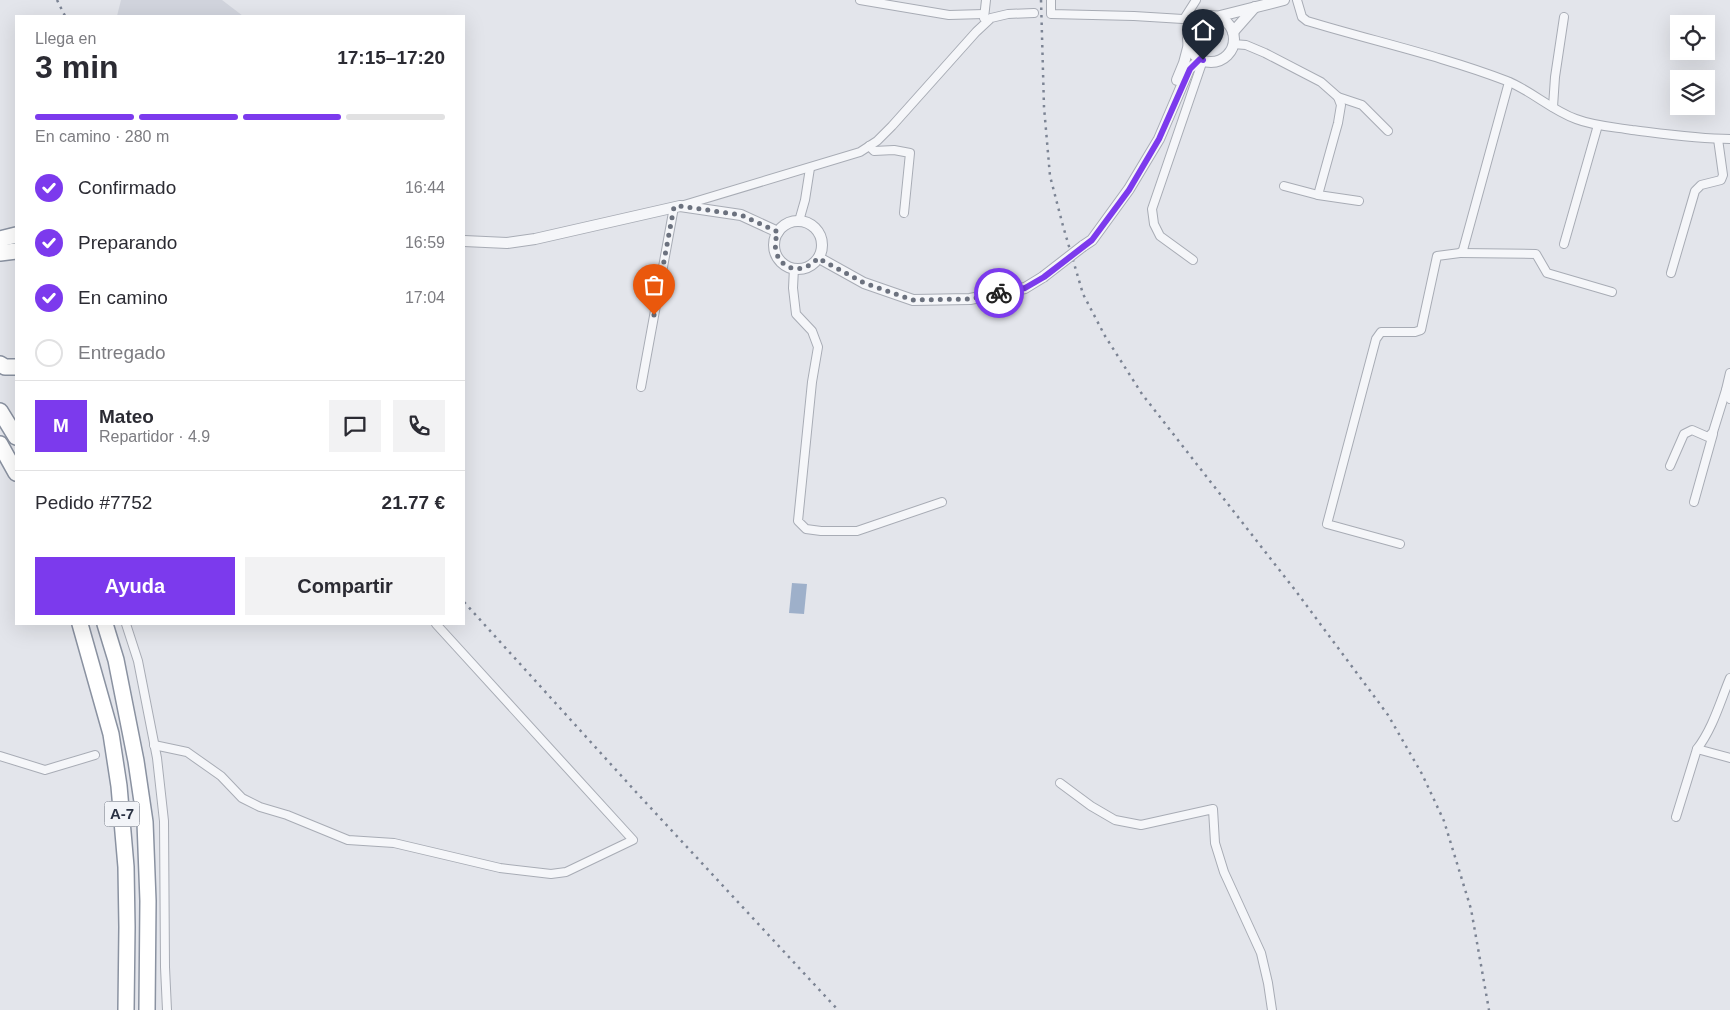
<!DOCTYPE html>
<html lang="es">
<meta charset="utf-8">
<style>
body{margin:0;font-family:Helvetica,sans-serif;background:#f2f2f3;color:#2b2b33;height:100vh;display:flex;flex-direction:column;font-size:19px;white-space:nowrap}
*{box-sizing:border-box;margin:0}
p{font-size:16px;color:#7c7c81}
.icon{flex:none;width:28px;height:28px;fill:none;stroke:currentColor;stroke-width:2;stroke-linecap:round;stroke-linejoin:round}
.map{position:relative;flex:1;overflow:hidden}
.side{position:absolute;left:15px;top:15px;width:450px;height:610px;display:flex;flex-direction:column;background:#fff;border-radius:0px;box-shadow:0 5px 20px #0002}
.side>*{flex:none}
.buttons{position:absolute;left:1670px;top:15px;display:grid;gap:10px}
.buttons a{display:grid;place-items:center;width:45px;height:45px;border-radius:0px;background:#fff;box-shadow:0 5px 20px #0002;font-size:25px}
.pin{position:absolute;display:grid;place-items:center;width:42px;height:42px;color:#fff;margin:-51px -21px;border-radius:50% 50% 50% 0;rotate:-45deg;box-shadow:0 0 5px #0007}
.pin .icon{rotate:45deg}
.courier{position:absolute;display:grid;place-items:center;width:50px;height:50px;margin:-25px;border:4px solid #7c3aed;border-radius:50%;background:#fff;color:#222;box-shadow:0 1px 6px #0007}
.head em{font-style:normal;font-weight:700}
.head div{display:flex;flex-direction:column-reverse}
.head{display:flex;align-items:center;justify-content:space-between;height:85px;padding:0 20px}
h1{font-size:32px;font-weight:700;line-height:38px}
.bar{display:grid;grid-template-columns:repeat(4,1fr);gap:8px 5px;align-content:center;height:60px;padding:0 20px}
.bar i{height:6px;border-radius:4px;background:#e1e1e2}
.bar .active{background:#7c3aed}
.bar p{grid-column:span 4}
.line{display:flex;align-items:center;gap:12px;padding:0 20px;border-top:1px solid #e1e1e2}
.line div{flex:1}
.round{display:grid;place-items:center;flex:none;width:52px;height:52px;border-radius:0px;background:#f2f2f3}
ol{padding:0 20px;list-style:none}
li{display:flex;align-items:center;gap:15px;height:55px}
li p{margin-inline-start:auto}
li .icon{padding:5px;border-radius:50%;background:#7c3aed;color:#fff;stroke-width:4}
li:last-child{color:#7c7c81}
li i{width:28px;height:28px;border:2px solid #e1e1e2;border-radius:50%}
.action{display:flex;gap:10px;margin-top:auto;padding:10px 20px}
.action a{flex:1;height:58px;border-radius:0px;background:#7c3aed;color:#fff;font-size:20px;font-weight:700;line-height:58px;text-align:center}
.action a+a{background:#f2f2f3;color:#2b2b33}
.map>svg:first-child{display:block}
.built{fill:#d1d4dd}
.water{fill:#9eb0ca}
.lines{fill:none;stroke-linecap:round;stroke-linejoin:round}
.minor-casing{stroke:#a8acb5;stroke-width:10}
.tertiary-casing{stroke:#a8acb5;stroke-width:12}
.motorway-casing{stroke:#8a92a1;stroke-width:18}
.minor{stroke:#f5f6f9;stroke-width:8}
.tertiary{stroke:#f5f6f9;stroke-width:10}
.motorway{stroke:#fff;stroke-width:15}
.rail{stroke:#7c8494;stroke-width:2.5;stroke-dasharray:2.5 5;stroke-linecap:butt}
.tertiary-bridge-casing{stroke:#a8acb5;stroke-width:12;stroke-linecap:butt}
.tertiary-bridge{stroke:#f5f6f9;stroke-width:10}
.done{stroke:#6b717e;stroke-width:5;stroke-dasharray:0 9}
.route{stroke:#7c3aed;stroke-width:6}
.labels{text-anchor:middle;stroke-width:4;stroke-linejoin:round;paint-order:stroke}
.shield{fill:#f2f4f8;stroke:#666c79;stroke-width:1}
.shield-label{font-size:15px;font-weight:bold;fill:#2a3243}
</style>
<div class="map">
<svg width="1730" height="1010" viewBox="0 0 1730 1010">
<rect width="100%" height="100%" fill="#e3e5eb"/>
<path class="built" d="M121 0H222L243 16H117Z"/>
<path class="water" d="M792 583 807 584 804 614 789 613Z"/>
<g class="lines">
<g class="minor-casing">
<g id="minor">
<path d="M860 0 949 15 984 14"/>
<path d="M1051 0V14L1134 16 1199 20"/>
<path d="M1297 0 1302 17 1307 21C1373 41 1442 56 1507 81 1532 91 1551 110 1576 119 1594 126 1614 127 1632 130 1664 134 1697 139 1730 139"/>
<path d="M984 18 986 0"/>
<path d="M1184 19 1196 0"/>
<path d="M1233 44 1246 45 1265 53 1321 82 1338 97 1341 105 1338 123 1318 195 1359 201"/>
<path d="M1338 97 1362 105 1388 131"/>
<path d="M1553 107 1555 77 1564 17"/>
<path d="M869 146 874 151 894 150 910 153 904 213"/>
<path d="M1284 186 1318 195"/>
<path d="M684 205 860 152 877 141 892 126 976 32 991 18 1008 14 1034 13"/>
<path d="M799 221 805 200 810 168"/>
<path d="M1564 244 1598 125"/>
<path d="M1460 253 1536 254 1547 273 1612 292"/>
<path d="M1193 260 1160 236 1154 224 1152 209 1203 60"/>
<path d="M794 268 793 288 796 314 812 331 818 347 812 382 798 521 806 529 821 531H857L942 502"/>
<path d="M1671 273 1695 191 1701 185 1721 180 1723 175 1718 139"/>
<path d="M1730 373 1726 390 1730 399"/>
<path d="M641 387 674 207"/>
<path d="M1670 466 1684 434 1692 430 1708 437 1713 432 1726 390"/>
<path d="M1694 502 1713 434"/>
<path d="M1400 544 1327 524 1376 339 1381 332H1415L1421 330 1437 256 1460 253 1463 250 1509 82"/>
<path d="M126 624 138 661 157 758 164 821 165 967 167 1010"/>
<path d="M154 745 187 752 221 776 242 798 260 807 287 815 348 840 394 843 500 868 551 874 566 872 633 840 436 624"/>
<path d="M1697 749 1730 758"/>
<path d="M0 756 45 770 95 755"/>
<path d="M1060 783 1091 806 1115 820 1141 825 1213 809 1215 843 1224 872 1261 953 1268 983 1272 1010"/>
<path d="M1676 817 1697 749C1713 728 1720 702 1730 678"/>
</g>
</g>
<g class="tertiary-casing">
<g id="tertiary">
<circle cx="1211" cy="39" r="23"/>
<path d="M1216 17 1284 0"/>
<path d="M1233 32 1255 7"/>
<path d="M1177 80 1184 63 1189 44"/>
<circle cx="798" cy="245" r="24"/>
<path d="M464 241 507 243 535 239 680 206 741 215 778 232"/>
<path d="M1083 246 1092 240 1129 189 1159 139 1189 69 1201 59"/>
<path d="M819 258 864 283 913 300 970 299 1025 288 1043 277"/>
</g>
</g>
<g class="motorway-casing">
<g id="motorway">
<path d="M0 239 16 235"/>
<path d="M0 253 16 251"/>
<path d="M0 364 5 367H16"/>
<path d="M0 411 16 437"/>
<path d="M0 444 16 473"/>
<path d="M80 624 111 734 119 786 126 867 127 927 126 1010"/>
<path d="M105 624 116 660 136 761 145 822 148 901 147 1010"/>
</g>
</g>
<use href="#minor" class="minor"/>
<use href="#tertiary" class="tertiary"/>
<use href="#motorway" class="motorway"/>
<g class="rail">
<path d="M57 0 65 16"/>
<path d="M1041 0 1044 107 1050 176 1063 226 1083 294 1105 336 1142 394 1295 590 1388 715 1422 774 1444 821 1471 909 1489 1010"/>
<path d="M464 602 636 792 838 1010"/>
</g>
<g class="tertiary-bridge-casing">
<path id="tertiary-bridge" d="M1043 277 1083 246"/>
</g>
<use href="#tertiary-bridge" class="tertiary-bridge"/>
</g>
<g class="lines">
<path class="done" d="M654 315 674 207 680 206 741 215 778 232C766 262 797 282 818 258L864 283 913 300 970 299 999 293"/>
<path class="route" d="M999 293 1025 288 1044 277 1092 240 1129 190 1159 139 1190 69 1200 59 1203 60"/>
</g>
<g class="labels">
<rect class="shield" x="104.5" y="801.5" width="35" height="25" rx="4"/>
<g class="shield-label">
<text x="122" y="819">A-7</text>
</g>
</g>
</svg>
<div class="buttons">
<a><svg class="icon" aria-label="locate" viewBox="0 0 24 24"><circle cx="12" cy="12" r="6"/><path d="M12 2v4M12 18v4M2 12h4M18 12h4"/></svg></a>
<a><svg class="icon" aria-label="layers" viewBox="0 0 24 24"><path d="M12 4l9 5-9 5-9-5zM3 14l9 5 9-5"/></svg></a>
</div>
<div class="pin" style="left:654px;top:315px;background:#ea580c"><svg class="icon" aria-label="bag" viewBox="0 0 24 24"><path d="M5 8h14l-1 12H6zM9 8a3 3 0 0 1 6 0"/></svg></div>
<div class="pin" style="left:1203px;top:60px;background:#1f2937"><svg class="icon" aria-label="home" viewBox="0 0 24 24"><path d="M3 11l9-7 9 7M6 9v11h12V9"/></svg></div>
<div class="courier" style="left:999px;top:293px"><svg class="icon" aria-label="bike" viewBox="0 0 24 24"><circle cx="6" cy="16" r="4"/><circle cx="18" cy="16" r="4"/><path d="M6 16l4-8h5l3 8M10 8l3 8H6M13 5h3"/></svg></div>
<section class="side">
<div class="head"><div><h1>3 min</h1><p>Llega en</p></div><em>17:15–17:20</em></div>
<div class="bar"><i class="active"></i><i class="active"></i><i class="active"></i><i></i><p>En camino · 280 m</p></div>
<ol>
<li><svg class="icon" aria-label="check" viewBox="0 0 24 24"><path d="M5 12l5 5 9-10"/></svg>Confirmado<p>16:44</p></li>
<li><svg class="icon" aria-label="check" viewBox="0 0 24 24"><path d="M5 12l5 5 9-10"/></svg>Preparando<p>16:59</p></li>
<li><svg class="icon" aria-label="check" viewBox="0 0 24 24"><path d="M5 12l5 5 9-10"/></svg>En camino<p>17:04</p></li>
<li><i></i>Entregado</li>
</ol>
<div class="line" style="height:90px"><b class="round" style="background:#7c3aed;color:#fff">M</b><div><b>Mateo</b><p>Repartidor · 4.9</p></div><a class="round"><svg class="icon" aria-label="chat" viewBox="0 0 24 24"><path d="M4 5h16v11H9l-5 4z"/></svg></a><a class="round"><svg class="icon" aria-label="phone" viewBox="0 0 24 24"><path d="M5 4h4l2 5-3 2q2 4 5 5l2-3 5 2v4C11 20 4 13 5 4z"/></svg></a></div>
<div class="line" style="height:65px"><div>Pedido #7752</div><b>21.77 €</b></div>
<div class="action"><a>Ayuda</a><a>Compartir</a></div>
</section>
</div>
